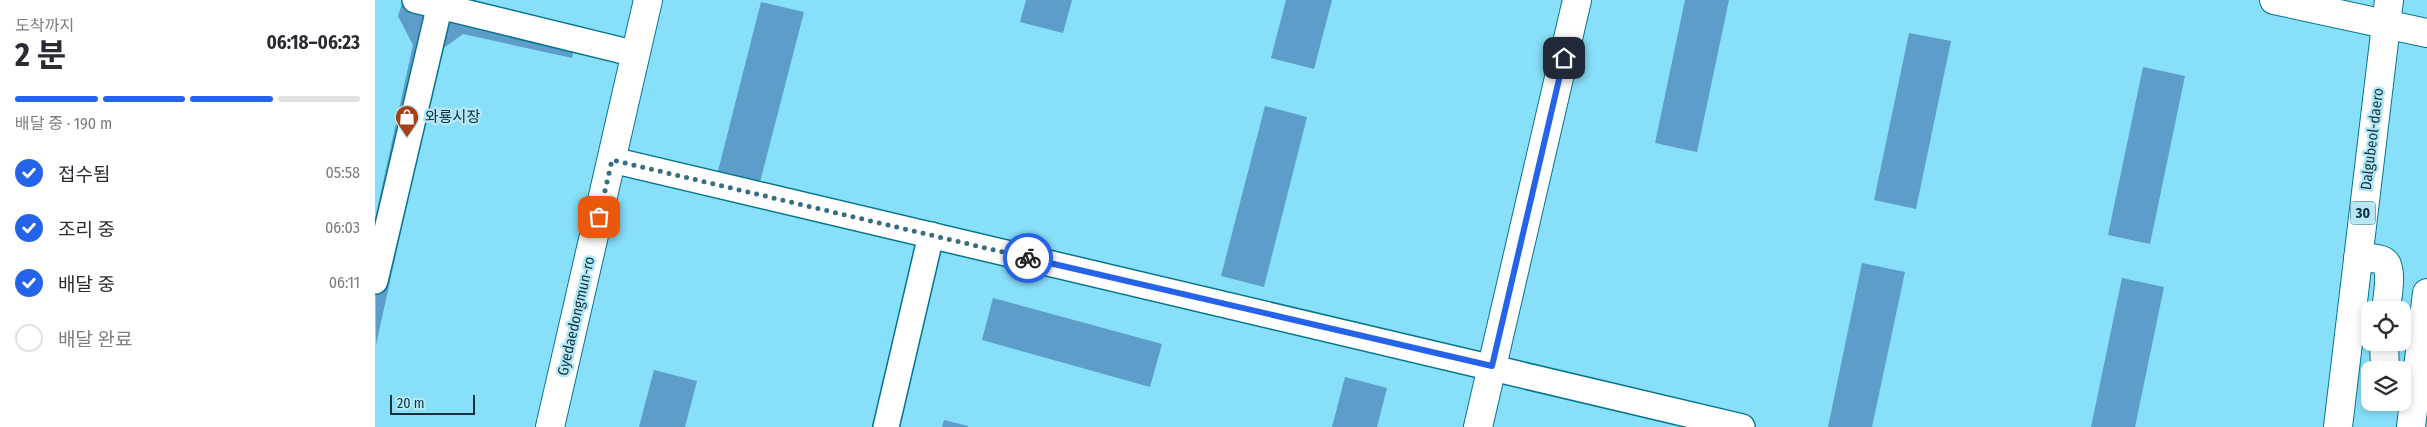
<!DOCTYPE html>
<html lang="ko">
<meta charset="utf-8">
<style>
body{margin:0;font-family:"Fira Sans Condensed","Noto Sans KR",sans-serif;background:#f2f2f3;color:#2b2b33;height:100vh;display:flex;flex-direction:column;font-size:19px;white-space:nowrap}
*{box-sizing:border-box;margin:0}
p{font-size:16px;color:#7c7c81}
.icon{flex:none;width:28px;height:28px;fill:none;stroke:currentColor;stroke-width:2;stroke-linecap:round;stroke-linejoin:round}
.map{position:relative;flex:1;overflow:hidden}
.drawer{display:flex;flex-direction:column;background:#fff;width:375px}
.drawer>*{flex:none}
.controls{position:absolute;left:1986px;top:301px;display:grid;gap:10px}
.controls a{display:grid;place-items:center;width:50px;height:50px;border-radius:10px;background:#fff;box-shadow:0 2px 8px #0003;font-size:25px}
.scale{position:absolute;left:15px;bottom:12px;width:85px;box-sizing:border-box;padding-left:5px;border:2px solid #0c333e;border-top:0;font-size:14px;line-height:18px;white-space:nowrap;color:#0c333e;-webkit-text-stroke:4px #b5e7f7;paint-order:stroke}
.pin{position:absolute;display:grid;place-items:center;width:42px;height:42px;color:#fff;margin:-21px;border-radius:10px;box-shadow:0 2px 8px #0006}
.courier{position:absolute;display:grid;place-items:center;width:50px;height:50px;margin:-25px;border:4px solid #2563eb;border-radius:50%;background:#fff;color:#222;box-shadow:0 1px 6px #0007}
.headline em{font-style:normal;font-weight:700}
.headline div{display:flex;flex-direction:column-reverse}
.headline{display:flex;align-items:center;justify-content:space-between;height:85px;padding:0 15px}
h1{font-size:32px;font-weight:700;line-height:38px}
.bar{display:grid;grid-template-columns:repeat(4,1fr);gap:8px 5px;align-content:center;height:60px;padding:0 15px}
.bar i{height:6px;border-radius:4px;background:#e1e1e2}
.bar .active{background:#2563eb}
.bar p{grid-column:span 4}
ol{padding:0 15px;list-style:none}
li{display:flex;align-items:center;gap:15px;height:55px}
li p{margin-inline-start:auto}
li .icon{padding:5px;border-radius:50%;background:#2563eb;color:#fff;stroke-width:4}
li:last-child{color:#7c7c81}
li i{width:28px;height:28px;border:2px solid #e1e1e2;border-radius:50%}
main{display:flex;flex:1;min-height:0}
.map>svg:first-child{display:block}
.building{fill:#5c9dc9}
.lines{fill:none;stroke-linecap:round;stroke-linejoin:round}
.minor-casing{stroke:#06758d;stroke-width:28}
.tertiary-casing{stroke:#06758d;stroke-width:30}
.secondary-casing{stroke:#06758d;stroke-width:30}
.primary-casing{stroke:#06758d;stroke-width:30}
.minor{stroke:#fff;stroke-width:25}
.tertiary{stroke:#fff;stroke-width:28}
.secondary{stroke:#fff;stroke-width:28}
.primary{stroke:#fff;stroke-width:28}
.done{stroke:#376f80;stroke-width:5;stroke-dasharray:0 9}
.route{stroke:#2563eb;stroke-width:6}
.labels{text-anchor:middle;stroke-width:5;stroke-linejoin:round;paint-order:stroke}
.shield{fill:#b5e7f7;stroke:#3f6976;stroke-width:1}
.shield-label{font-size:14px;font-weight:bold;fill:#0c333e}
.poi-label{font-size:15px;fill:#0c333e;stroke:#b5e7f7;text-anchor:start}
.street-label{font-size:15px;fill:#0c333e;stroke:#b5e7f7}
</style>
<main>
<section class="drawer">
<div class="headline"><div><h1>2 분</h1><p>도착까지</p></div><em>06:18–06:23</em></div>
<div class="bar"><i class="active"></i><i class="active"></i><i class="active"></i><i></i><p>배달 중 · 190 m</p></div>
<ol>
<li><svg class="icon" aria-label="check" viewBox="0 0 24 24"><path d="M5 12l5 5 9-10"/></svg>접수됨<p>05:58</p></li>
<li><svg class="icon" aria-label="check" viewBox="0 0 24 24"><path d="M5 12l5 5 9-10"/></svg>조리 중<p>06:03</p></li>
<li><svg class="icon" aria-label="check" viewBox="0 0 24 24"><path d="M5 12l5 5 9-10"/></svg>배달 중<p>06:11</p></li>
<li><i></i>배달 완료</li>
</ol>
</section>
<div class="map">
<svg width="2052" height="427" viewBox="0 0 2052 427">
<rect width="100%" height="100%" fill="#87dffa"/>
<g class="building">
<path d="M28 0H99L102 3 204 26 197 58 88 34 66 50 1 345 0 219 38 45 23 16Z"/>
<path d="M651 0H697L688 33 645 22Z"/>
<path d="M911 0H957L939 69 896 58Z"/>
<path d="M1310 0H1354L1322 152 1280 143Z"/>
<path d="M386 2 429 12 385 182 343 171Z"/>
<path d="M1534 33 1576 41 1541 209 1499 200Z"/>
<path d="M1768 67 1810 76 1775 244 1733 235Z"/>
<path d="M890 106 932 117 889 287 846 276Z"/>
<path d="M1487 263 1530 272 1497 427H1453Z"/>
<path d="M1747 278 1789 287 1760 427H1716Z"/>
<path d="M618 298 787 344 775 387 607 340Z"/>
<path d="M279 370 322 381 310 427H264Z"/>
<path d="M970 377 1012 388 1002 427H957Z"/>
<path d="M569 420 593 426V427H567Z"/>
</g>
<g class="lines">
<g class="minor-casing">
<g id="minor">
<path d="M40 0 261 54"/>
<path d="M237 160 1367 427"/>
<path d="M0 281 66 0"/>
<path d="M511 427 556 235"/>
</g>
</g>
<g class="tertiary-casing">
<path id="tertiary" d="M1103 427 1202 0"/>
</g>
<g class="secondary-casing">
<g id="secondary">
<path d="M1899 0 2052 33"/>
<path d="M175 427 273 0"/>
</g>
</g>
<g class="primary-casing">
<g id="primary">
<path d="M1983 258C1990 258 2004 257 2010 262 2018 269 2012 300 2011 310"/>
<path d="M2009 342 2010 370"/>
<path d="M1963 427 2014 0"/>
<path d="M2036 427 2052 293"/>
</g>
</g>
<use href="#minor" class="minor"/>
<use href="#tertiary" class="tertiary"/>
<use href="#secondary" class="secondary"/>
<use href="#primary" class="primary"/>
</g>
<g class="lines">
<path class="done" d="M224 217 237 160 653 258"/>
<path class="route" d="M653 258 1117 366 1189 58"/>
</g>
<defs>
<g id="shop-pin" transform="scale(1.25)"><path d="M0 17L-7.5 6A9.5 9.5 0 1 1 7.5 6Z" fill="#a53f17" stroke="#b5e7f7"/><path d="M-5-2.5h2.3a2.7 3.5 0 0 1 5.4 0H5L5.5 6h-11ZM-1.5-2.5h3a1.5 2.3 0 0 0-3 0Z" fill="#fff"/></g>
</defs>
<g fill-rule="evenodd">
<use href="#shop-pin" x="32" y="117"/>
</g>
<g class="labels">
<rect class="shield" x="1975.5" y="201.5" width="25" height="23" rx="4"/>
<g class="shield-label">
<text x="1988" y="218">30</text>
</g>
<g class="poi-label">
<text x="50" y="122">와룡시장</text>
</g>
<g class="street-label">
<text transform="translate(1997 139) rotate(-83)" y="5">Dalgubeol-daero</text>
<text transform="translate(201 316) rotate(-77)" y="5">Gyedaedongmun-ro</text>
</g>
</g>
</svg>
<div class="controls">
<a><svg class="icon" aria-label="locate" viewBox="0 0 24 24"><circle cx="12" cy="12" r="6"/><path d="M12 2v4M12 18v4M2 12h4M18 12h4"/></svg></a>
<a><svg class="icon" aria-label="layers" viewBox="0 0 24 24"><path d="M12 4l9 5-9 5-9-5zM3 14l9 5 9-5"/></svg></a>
</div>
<div class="scale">20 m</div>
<div class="pin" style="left:224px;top:217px;background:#ea580c"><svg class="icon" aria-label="bag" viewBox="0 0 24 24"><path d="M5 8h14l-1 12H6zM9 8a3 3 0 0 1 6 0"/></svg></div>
<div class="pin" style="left:1189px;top:58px;background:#1f2937"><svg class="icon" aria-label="home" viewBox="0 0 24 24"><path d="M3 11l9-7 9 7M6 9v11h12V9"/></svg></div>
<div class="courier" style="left:653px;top:258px"><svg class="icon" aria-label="bike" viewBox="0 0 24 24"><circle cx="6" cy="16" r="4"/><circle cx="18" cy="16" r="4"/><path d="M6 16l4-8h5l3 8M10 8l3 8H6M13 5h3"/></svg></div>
</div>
</main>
